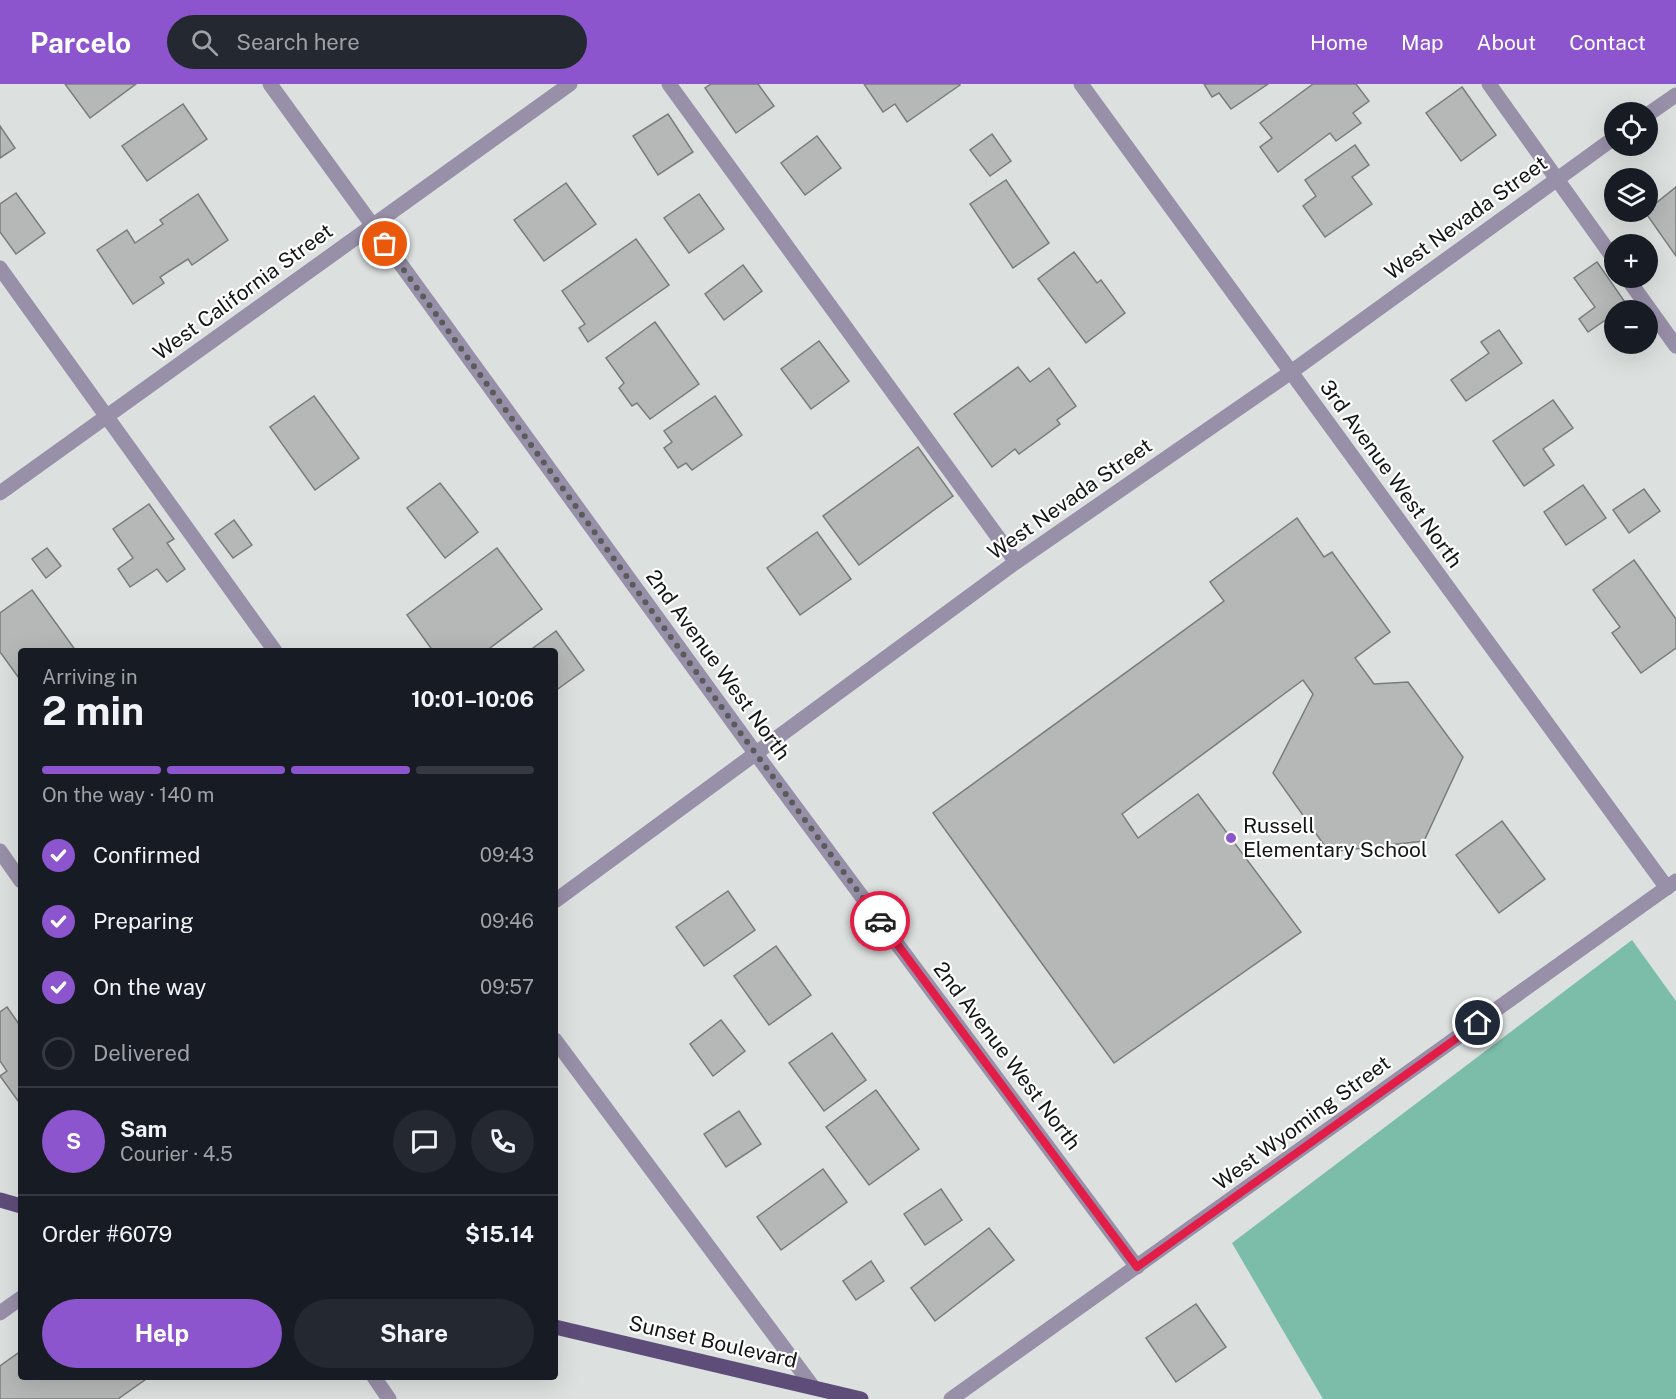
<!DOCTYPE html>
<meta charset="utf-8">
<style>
body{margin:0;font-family:"Public Sans",sans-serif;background:#242831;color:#f1f3f6;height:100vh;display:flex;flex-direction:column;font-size:22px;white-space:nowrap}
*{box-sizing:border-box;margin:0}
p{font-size:20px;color:#9ea1a6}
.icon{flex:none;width:33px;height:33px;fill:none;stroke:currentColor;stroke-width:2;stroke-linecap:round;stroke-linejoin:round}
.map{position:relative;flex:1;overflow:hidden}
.details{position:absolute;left:18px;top:564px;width:540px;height:732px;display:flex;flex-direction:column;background:#171b24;border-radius:6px;box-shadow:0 6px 24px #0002}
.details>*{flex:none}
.buttons{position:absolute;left:1604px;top:18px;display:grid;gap:12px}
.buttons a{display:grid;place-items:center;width:54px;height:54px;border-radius:50%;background:#171b24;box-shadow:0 6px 24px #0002;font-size:30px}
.pin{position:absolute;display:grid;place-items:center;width:51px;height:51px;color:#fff;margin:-26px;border:3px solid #fff;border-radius:50%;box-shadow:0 2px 6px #0007}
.courier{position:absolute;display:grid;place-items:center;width:60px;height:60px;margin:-30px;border:4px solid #e11d48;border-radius:50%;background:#fff;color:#222;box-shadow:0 2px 8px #0007}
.overview em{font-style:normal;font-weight:700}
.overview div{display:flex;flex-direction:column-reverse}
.overview{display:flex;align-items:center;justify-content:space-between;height:102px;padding:0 24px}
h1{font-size:39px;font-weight:700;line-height:45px}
.bar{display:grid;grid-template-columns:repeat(4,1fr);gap:9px 6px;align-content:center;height:72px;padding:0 24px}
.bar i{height:8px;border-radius:4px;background:#363941}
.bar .current{background:#8c55cd}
.bar p{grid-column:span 4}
.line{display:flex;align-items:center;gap:15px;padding:0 24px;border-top:2px solid #363941}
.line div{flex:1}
.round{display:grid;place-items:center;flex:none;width:63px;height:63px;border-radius:32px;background:#242831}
ol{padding:0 24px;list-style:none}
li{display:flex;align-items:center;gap:18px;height:66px}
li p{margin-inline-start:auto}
li .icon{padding:6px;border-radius:50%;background:#8c55cd;color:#fff;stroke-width:4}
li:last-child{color:#9ea1a6}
li i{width:33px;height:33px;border:3px solid #363941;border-radius:50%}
.cta{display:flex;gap:12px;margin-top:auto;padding:12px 24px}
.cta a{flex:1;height:69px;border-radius:36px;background:#8c55cd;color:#fff;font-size:24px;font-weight:700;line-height:69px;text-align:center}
.cta a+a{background:#242831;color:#f1f3f6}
header{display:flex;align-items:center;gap:36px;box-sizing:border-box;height:84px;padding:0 30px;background:#8c55cd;color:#fff}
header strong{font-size:28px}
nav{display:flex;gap:33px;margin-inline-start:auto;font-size:21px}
.search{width:420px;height:54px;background:#242831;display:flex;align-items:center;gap:15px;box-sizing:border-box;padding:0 21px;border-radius:33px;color:#9ea1a6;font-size:22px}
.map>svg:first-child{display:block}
.green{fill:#7bbda8}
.building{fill:#b5b8b7;stroke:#797d7c;stroke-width:1.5}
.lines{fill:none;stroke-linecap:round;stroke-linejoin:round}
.service{stroke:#988fa8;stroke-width:15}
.minor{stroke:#988fa8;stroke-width:15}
.tertiary{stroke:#988fa8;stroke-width:15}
.primary{stroke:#5e4d79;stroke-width:15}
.done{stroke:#5a5c5c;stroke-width:6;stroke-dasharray:0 10.8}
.route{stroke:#e11d48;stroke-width:8}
.poi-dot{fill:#8c55cd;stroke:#fff;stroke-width:2}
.labels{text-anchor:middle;stroke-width:4.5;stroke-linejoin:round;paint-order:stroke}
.street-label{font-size:21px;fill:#141515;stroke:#fff}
.poi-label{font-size:21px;fill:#141515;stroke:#fff;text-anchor:start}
</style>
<header>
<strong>Parcelo</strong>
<div class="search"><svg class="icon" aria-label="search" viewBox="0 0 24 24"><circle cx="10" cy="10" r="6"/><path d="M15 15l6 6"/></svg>Search here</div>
<nav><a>Home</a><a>Map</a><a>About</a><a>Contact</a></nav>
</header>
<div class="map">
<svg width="1676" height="1315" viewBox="0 0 1676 1315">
<rect width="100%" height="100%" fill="#dce0df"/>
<path class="green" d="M1632 856 1676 917V1315H1323L1232 1159Z"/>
<g class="building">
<path d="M65 0H136L90 34Z"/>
<path d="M711 0H758L774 22 736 49 705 4Z"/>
<path d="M864 0H959L960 1 907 38 895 20 883 28Z"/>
<path d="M1204 0H1268L1231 25 1219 9 1212 13Z"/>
<path d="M1313 0H1356L1369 17 1353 29 1361 39 1336 57 1330 49 1278 88 1260 63 1272 54 1260 39Z"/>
<path d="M1462 3 1496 51 1461 77 1426 29Z"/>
<path d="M183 20 207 55 147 97 122 62Z"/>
<path d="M668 30 693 68 658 91 633 52Z"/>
<path d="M0 42 15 64 0 74Z"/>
<path d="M992 50 1011 77 990 92 970 66Z"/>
<path d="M817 52 841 84 805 111 781 79Z"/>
<path d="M1355 61 1369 81 1352 93 1372 120 1325 153 1303 122 1316 112 1305 96Z"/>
<path d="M1006 96 1049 159 1013 184 970 120Z"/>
<path d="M566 99 596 140 544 177 514 136Z"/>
<path d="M1676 103V172L1645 128Z"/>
<path d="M16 109 45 149 16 170 0 148V120Z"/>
<path d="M198 110 228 156 192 181 188 175 160 193 164 199 133 220 97 166 127 146 135 159 163 140 160 136Z"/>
<path d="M699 110 724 145 689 169 664 134Z"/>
<path d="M636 155 669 201 588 258 579 244 585 240 562 207Z"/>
<path d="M1074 168 1097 199 1101 196 1125 229 1086 259 1038 195Z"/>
<path d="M1597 178 1627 221 1619 226H1614V230L1588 248 1579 235 1595 223 1574 194Z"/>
<path d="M743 181 762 207 724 236 705 210Z"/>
<path d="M655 238 699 300 650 335 637 319 632 322 619 304 624 299 606 274Z"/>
<path d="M1499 246 1522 279 1466 317 1451 296 1489 269 1481 258Z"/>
<path d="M819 257 849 297 811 325 781 285Z"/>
<path d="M1018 283 1030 298 1049 284 1076 322 1057 336 1060 340 1019 370 1015 365 992 383 954 330Z"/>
<path d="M314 312 359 374 315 406 270 343Z"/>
<path d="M715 312 742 351 692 386 686 379 678 384 664 364 672 358 664 347Z"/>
<path d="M1553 316 1573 344 1543 365 1554 381 1524 402 1493 357Z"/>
<path d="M918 363 953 412 859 481 823 432Z"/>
<path d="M440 399 478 448 445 474 407 424Z"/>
<path d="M1583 401 1606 434 1566 461 1544 428Z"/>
<path d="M1644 405 1660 427 1629 449 1613 426Z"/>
<path d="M149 420 174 455 167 459 185 485 167 498 157 485 130 503 118 485 133 474 113 445Z"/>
<path d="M1297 434 1324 473 1332 468 1390 548 1355 574 1374 600 1408 598 1463 673 1424 757 1329 768 1273 689 1313 610 1303 596 1122 730 1138 754 1198 710 1301 848 1114 979 933 729 1224 517 1210 498Z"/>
<path d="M234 436 252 461 233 474 215 450Z"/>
<path d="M817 448 851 495 800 531 767 484Z"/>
<path d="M47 464 61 482 46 494 32 475Z"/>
<path d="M497 464 542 525 486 567H433L407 531Z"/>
<path d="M1634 476 1676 535V564L1641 589 1612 549 1620 543 1593 506Z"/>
<path d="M32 506 76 567H21V597L0 568V529Z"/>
<path d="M556 547 584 586 555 607V567H529Z"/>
<path d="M1502 737 1545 795 1499 829 1456 771Z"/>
<path d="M728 807 755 846 704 882 676 843Z"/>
<path d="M776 862 811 911 769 941 734 892Z"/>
<path d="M7 923 21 943V1021L0 992 7 987 0 977V928Z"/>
<path d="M721 936 745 967 713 992 690 960Z"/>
<path d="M832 949 866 996 824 1027 789 979Z"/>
<path d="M876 1006 919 1065 869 1101 826 1043Z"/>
<path d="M739 1027 761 1060 726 1083 704 1050Z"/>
<path d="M823 1085 847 1118 781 1166 757 1133Z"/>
<path d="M941 1105 962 1136 925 1161 904 1130Z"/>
<path d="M989 1144 1014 1176 935 1237 911 1204Z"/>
<path d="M871 1177 884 1197 856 1216 843 1197Z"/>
<path d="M1196 1220 1226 1263 1176 1298 1146 1254Z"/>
<path d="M21 1267V1293H149L118 1315H0V1282Z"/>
</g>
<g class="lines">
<g class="service">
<path d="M669 0 1016 478"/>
<path d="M1489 0 1614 175"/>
<path d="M0 184 275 567"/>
<path d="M1627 194 1676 262"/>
<path d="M555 956 813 1303"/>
</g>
<g class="minor">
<path d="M270 0 756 670 1137 1183"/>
<path d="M1081 0 1667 804"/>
<path d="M1647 31 1676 11"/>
<path d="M0 409 570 0"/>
<path d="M0 767 21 797"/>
<path d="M555 817 1016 478 1291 288 1614 54"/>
<path d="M0 1229 21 1214"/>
<path d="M374 1293 389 1315"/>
</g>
<path class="tertiary" d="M951 1315 1676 797"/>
<g class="primary">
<path d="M0 1116 21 1122"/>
<path d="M555 1243 861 1315"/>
</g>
</g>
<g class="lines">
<path class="done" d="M385 160 742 651 880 837"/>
<path class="route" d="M880 837 1137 1183 1478 939"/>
</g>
<circle class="poi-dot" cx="1231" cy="754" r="6"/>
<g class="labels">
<g class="street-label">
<text transform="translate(1466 134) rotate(-36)" y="7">West Nevada Street</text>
<text transform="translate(243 208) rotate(-36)" y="7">West California Street</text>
<text transform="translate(1391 390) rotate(54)" y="7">3rd Avenue West North</text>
<text transform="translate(1070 415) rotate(-35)" y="7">West Nevada Street</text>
<text transform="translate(718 581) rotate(54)" y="7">2nd Avenue West North</text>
<text transform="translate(1007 972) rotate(53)" y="7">2nd Avenue West North</text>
<text transform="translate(1302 1039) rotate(-36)" y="7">West Wyoming Street</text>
<text transform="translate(713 1258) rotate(13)" y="7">Sunset Boulevard</text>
</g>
<g class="poi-label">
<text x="1243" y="749">Russell<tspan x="1243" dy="24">Elementary School</tspan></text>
</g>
</g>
</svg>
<div class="buttons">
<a><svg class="icon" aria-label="locate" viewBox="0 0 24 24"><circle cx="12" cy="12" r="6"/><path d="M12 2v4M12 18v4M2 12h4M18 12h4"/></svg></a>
<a><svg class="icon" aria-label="layers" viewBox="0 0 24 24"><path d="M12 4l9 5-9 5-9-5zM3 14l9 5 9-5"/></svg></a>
<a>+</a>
<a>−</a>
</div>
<div class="pin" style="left:385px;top:160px;background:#ea580c"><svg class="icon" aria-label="bag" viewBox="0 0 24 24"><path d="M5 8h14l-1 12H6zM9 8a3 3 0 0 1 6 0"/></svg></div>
<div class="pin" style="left:1478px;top:939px;background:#1f2937"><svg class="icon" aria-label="home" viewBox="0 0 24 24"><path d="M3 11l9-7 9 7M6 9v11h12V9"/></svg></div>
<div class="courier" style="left:880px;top:837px"><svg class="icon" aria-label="car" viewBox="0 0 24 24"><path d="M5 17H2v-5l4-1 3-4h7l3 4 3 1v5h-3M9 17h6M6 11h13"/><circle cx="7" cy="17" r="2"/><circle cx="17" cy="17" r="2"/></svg></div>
<section class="details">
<div class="overview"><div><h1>2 min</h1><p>Arriving in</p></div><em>10:01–10:06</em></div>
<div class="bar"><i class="current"></i><i class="current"></i><i class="current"></i><i></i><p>On the way · 140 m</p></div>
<ol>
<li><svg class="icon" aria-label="check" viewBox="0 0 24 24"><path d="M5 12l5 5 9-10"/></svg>Confirmed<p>09:43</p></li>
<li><svg class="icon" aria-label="check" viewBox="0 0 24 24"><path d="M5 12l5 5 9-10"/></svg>Preparing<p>09:46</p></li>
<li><svg class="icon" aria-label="check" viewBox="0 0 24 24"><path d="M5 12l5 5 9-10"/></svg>On the way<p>09:57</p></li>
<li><i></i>Delivered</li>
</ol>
<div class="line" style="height:108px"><b class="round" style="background:#8c55cd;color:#fff">S</b><div><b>Sam</b><p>Courier · 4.5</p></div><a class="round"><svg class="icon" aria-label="chat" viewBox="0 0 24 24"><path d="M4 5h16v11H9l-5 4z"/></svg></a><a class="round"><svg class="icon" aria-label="phone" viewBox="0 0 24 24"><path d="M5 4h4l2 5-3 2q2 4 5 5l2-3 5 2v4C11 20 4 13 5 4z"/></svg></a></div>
<div class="line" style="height:78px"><div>Order #6079</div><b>$15.14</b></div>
<div class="cta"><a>Help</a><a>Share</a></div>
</section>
</div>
